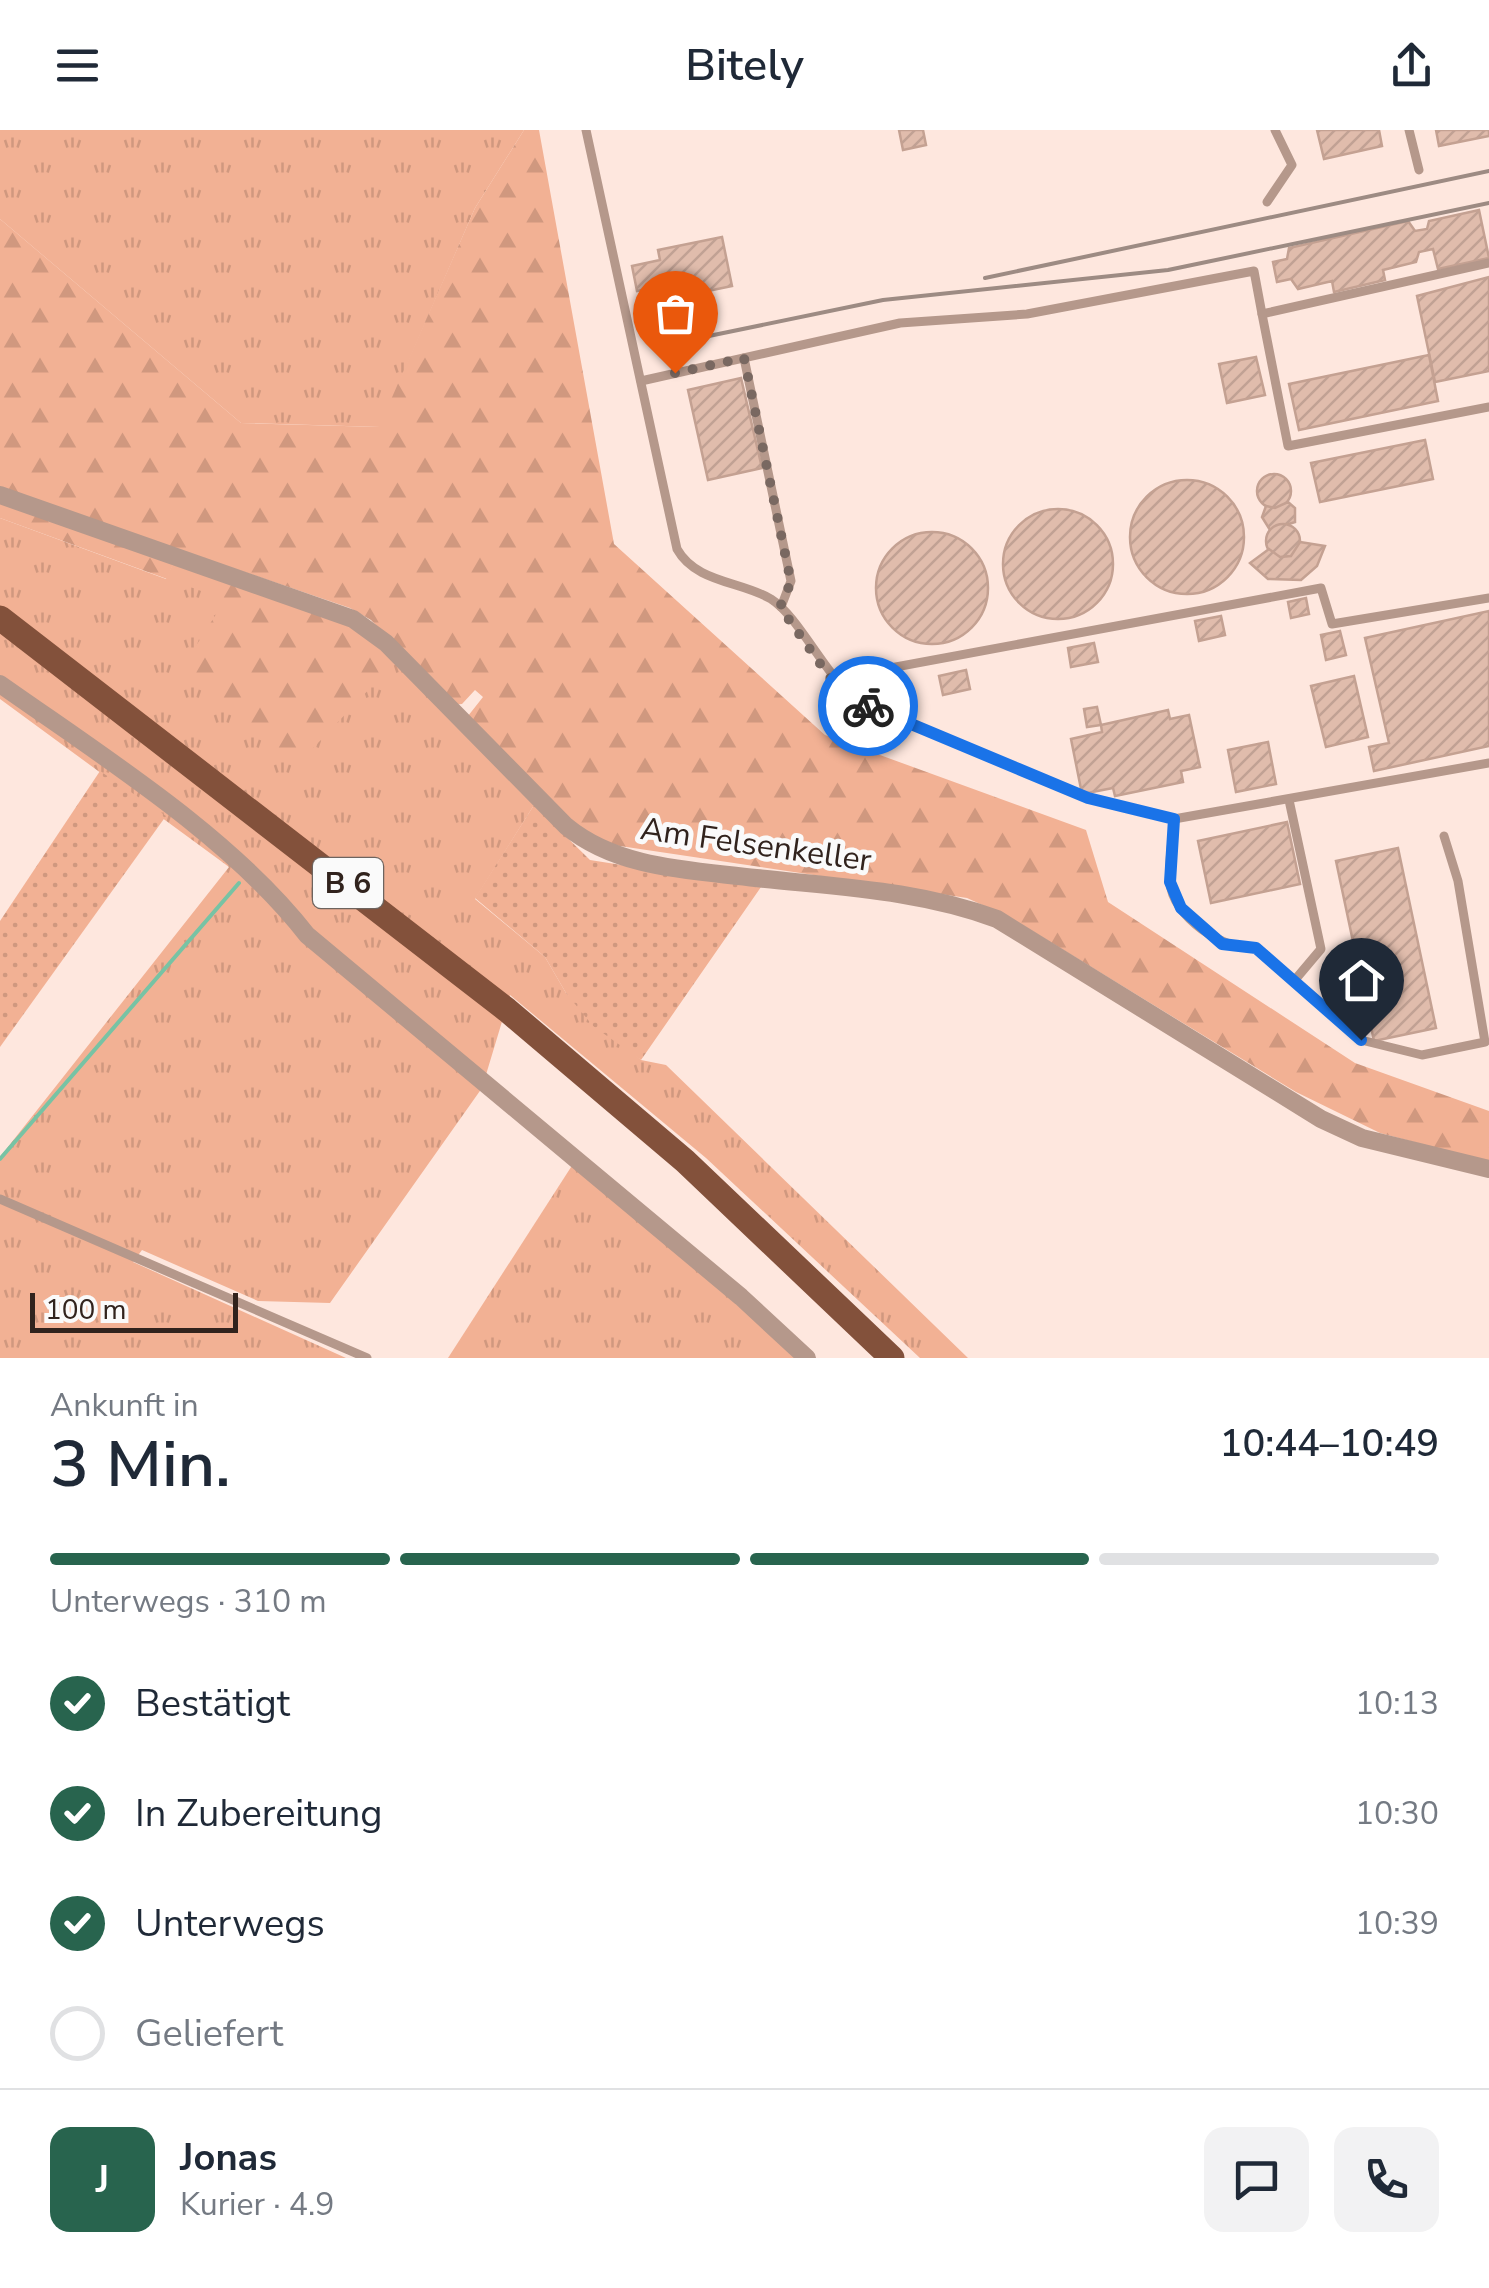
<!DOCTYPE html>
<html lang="de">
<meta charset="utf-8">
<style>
body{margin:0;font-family:"Nunito Sans",sans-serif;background:#f2f2f3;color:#1f2937;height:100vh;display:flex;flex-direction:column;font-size:38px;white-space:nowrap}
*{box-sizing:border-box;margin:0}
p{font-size:32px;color:#747a83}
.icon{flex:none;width:55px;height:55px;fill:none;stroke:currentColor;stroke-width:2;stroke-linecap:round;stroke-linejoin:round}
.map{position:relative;height:1228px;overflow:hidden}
.side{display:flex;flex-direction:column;background:#fff;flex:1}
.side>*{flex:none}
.scale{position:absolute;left:30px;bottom:25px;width:208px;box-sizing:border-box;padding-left:10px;border:5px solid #31231d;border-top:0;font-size:28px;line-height:35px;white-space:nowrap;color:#31231d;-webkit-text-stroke:8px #fafafa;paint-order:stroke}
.pin{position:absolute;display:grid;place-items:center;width:85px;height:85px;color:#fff;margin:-102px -42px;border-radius:50% 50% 50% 0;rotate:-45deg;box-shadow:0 0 10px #0007}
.pin .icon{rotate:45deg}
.courier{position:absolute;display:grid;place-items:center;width:100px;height:100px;margin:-50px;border:8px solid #1a73e8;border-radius:50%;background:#fff;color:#222;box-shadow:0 2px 12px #0007}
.overview em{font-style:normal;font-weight:600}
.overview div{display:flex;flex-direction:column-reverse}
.overview{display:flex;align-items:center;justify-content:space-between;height:170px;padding:0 50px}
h1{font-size:65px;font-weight:600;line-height:75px}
.bar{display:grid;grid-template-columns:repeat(4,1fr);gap:15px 10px;align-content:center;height:120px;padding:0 50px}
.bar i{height:12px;border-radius:8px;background:#e0e1e3}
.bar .selected{background:#28644e}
.bar p{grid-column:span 4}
.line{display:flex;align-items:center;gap:25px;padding:0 50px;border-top:2px solid #e0e1e3}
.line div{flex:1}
.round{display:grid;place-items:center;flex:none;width:105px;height:105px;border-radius:20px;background:#f2f2f3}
ol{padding:0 50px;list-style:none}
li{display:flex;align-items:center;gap:30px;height:110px}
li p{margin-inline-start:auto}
li .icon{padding:10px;border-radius:50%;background:#28644e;color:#fff;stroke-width:4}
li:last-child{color:#747a83}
li i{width:55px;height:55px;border:5px solid #e0e1e3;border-radius:50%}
header{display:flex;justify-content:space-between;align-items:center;height:130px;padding:0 50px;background:#fff;font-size:45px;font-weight:600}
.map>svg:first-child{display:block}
.grass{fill:url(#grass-tufts)}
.forest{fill:url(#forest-firs)}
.park{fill:url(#park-dots)}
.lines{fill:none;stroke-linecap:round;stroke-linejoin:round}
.stream{stroke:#77c3a4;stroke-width:4}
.building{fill:url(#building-hatch);stroke:#c4a192;stroke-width:2.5}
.lane{stroke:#b5988b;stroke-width:9}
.street{stroke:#b5988b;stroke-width:18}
.primary{stroke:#83513b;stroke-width:25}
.rail{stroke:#9d8b83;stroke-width:4}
.done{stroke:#796861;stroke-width:10;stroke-dasharray:0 18}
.route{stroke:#1a73e8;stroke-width:12}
.labels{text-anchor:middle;stroke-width:10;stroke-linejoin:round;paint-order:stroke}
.shield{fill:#fafafa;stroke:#6d645f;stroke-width:2.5}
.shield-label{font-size:30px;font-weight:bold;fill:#31231d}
.street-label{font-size:32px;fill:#31231d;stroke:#fafafa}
</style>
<header><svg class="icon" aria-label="menu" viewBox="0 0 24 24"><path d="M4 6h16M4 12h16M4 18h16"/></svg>Bitely<svg class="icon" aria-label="share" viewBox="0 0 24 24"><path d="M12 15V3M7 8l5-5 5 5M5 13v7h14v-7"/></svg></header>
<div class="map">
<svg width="1489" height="1228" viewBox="0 0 1489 1228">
<defs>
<pattern id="grass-tufts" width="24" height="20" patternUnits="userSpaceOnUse" patternTransform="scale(2.5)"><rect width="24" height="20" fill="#f2b194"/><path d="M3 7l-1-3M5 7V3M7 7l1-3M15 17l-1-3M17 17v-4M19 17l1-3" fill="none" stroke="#d0987f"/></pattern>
<pattern id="forest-firs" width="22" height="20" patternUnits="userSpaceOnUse" patternTransform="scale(2.5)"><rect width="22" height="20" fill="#f2b194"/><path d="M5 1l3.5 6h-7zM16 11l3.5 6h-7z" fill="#d0987f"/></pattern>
<pattern id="park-dots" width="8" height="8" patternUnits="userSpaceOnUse" patternTransform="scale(2.5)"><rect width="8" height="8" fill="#f2b194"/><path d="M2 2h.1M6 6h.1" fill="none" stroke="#d0987f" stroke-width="1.8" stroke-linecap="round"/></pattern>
<pattern id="building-hatch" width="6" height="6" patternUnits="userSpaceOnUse" patternTransform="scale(2.5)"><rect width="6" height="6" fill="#e0bcac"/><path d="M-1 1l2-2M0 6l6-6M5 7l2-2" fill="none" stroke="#c1a194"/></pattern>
</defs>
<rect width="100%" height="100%" fill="#fee7de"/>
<g class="grass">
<path d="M0 0H524L475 78 380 297 241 293 0 89Z"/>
<path d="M0 388 166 449 175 429 225 469 395 532 534 675 475 769 545 827 566 863 641 930 666 935 968 1228H920L706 1028 510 865 482 958 330 1173 258 1171 142 1120 133 1132 346 1228H0V1027L229 737 0 569Z"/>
<path d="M573 1034 799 1228H448Z"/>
</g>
<g class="forest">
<path d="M524 0H539L614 414 825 605 1086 700 1108 772 1355 933 1489 981V1032L1380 1003 1296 962 1011 788 967 768 593 712 468 586 483 567 475 560 462 574 451 575 371 490 350 478 0 359V89L241 293 379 297 475 78Z"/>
<path d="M0 368 175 429 167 449 0 388Z"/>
<path d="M191 435 355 497 395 532 298 634 180 541 225 470 188 456Z"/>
</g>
<g class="park">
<path d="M100 641 166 686 0 917V791Z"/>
<path d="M534 675 590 730 761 757 641 930 593 896 566 863 545 827 475 768Z"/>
</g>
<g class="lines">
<path class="stream" d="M0 1029 239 753"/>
</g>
<g class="building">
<path d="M899 0H923L926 15 903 20Z"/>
<path d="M1317 0H1379L1382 16 1324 29Z"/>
<path d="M1436 0H1489V6L1439 16Z"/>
<path d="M1479 80 1489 128 1438 139 1433 119 1419 122 1416 132 1383 140 1385 150 1334 162 1332 151 1298 159 1291 149 1277 152 1273 132 1287 129 1289 118 1408 91 1415 101 1427 99 1429 91Z"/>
<path d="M722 107 732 156 669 169 667 155 637 161 632 136 660 130 658 120Z"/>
<path d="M1489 147V241L1435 252 1417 166Z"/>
<path d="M1429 225 1438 271 1299 300 1289 254Z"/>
<path d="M1256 227 1265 265 1227 273 1219 234Z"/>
<path d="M741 248 762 338 708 350 688 260Z"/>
<path d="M1425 310 1433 349 1320 372 1311 333Z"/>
<circle cx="1274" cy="361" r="17"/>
<circle cx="1187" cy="407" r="57"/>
<path d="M1288 372 1295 378V392L1270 400 1262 387 1266 376 1275 378Z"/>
<circle cx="1058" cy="434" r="55"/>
<circle cx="1283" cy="411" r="17"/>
<circle cx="932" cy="458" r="56"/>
<path d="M1300 412 1325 416 1317 436 1301 450 1268 449 1250 433 1269 419 1280 427 1291 426Z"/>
<path d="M1306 468 1309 484 1291 488 1288 472Z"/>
<path d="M1489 481V616L1374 641 1369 617 1389 613 1365 508Z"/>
<path d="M1221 486 1225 505 1199 511 1195 491Z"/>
<path d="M1340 501 1346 525 1326 530 1321 505Z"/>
<path d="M1094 513 1098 532 1071 537 1068 518Z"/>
<path d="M966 540 970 559 943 565 939 546Z"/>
<path d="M1354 546 1368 607 1326 617 1311 556Z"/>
<path d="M1097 577 1101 595 1087 597 1084 579Z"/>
<path d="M1168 580 1170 589 1189 585 1200 637 1181 641 1183 652 1115 666 1113 658 1082 664 1071 609 1102 602 1101 595Z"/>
<path d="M1268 612 1276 654 1236 662 1228 620Z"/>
<path d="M1287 692 1300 754 1211 773 1198 711Z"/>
<path d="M1398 718 1436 898 1374 911 1336 731Z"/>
</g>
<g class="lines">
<g class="lane">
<path d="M586 0 677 419C696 453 741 451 771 469 799 487 823 542 856 570L1088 668 1174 689 1489 633"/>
<path d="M1409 0 1419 40"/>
<path d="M1267 72 1292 35 1275 0"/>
<path d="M1489 133 1262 184 1288 316 1489 277"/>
<path d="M744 228 791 451 781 477"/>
<path d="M641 251 900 193 1027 184 1254 141 1262 184"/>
<path d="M831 549 1321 458 1332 494 1489 468"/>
<path d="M1289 670 1321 819 1294 851"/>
<path d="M1174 689C1173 709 1168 731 1170 752 1172 787 1224 821 1256 818L1361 910 1422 925 1485 912 1458 751 1444 706"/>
<path d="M0 1069 367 1228"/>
</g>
<g class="street">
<path d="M0 365 353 489 386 513 566 696C618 739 691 740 756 748 837 757 919 760 997 789L1321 989 1362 1008 1489 1039"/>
<path d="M0 554C102 626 231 707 307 805L741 1167 807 1228"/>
</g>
<path class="primary" d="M0 488 507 880 685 1031 892 1228"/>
<g class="rail">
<path d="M985 148 1489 41"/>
<path d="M704 207 883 170 1168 140 1489 73"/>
</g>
</g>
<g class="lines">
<path class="done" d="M675 243 744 228 791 452 780 477 831 549 868 576"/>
<path class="route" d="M868 576 1088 668 1174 689 1170 752 1181 778 1222 814 1256 818 1361 910"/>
</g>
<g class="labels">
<rect class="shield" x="313" y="728" width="70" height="50" rx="8"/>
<g class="shield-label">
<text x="348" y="763">B 6</text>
</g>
<g class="street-label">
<text transform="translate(756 714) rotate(8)" y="11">Am Felsenkeller</text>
</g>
</g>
</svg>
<div class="scale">100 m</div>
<div class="pin" style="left:675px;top:243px;background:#ea580c"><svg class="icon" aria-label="bag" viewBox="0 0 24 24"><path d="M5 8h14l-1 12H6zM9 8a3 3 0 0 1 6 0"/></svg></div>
<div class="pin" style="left:1361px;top:910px;background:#1f2937"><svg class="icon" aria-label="home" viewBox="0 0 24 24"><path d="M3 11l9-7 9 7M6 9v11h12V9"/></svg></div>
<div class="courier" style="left:868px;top:576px"><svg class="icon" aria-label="bike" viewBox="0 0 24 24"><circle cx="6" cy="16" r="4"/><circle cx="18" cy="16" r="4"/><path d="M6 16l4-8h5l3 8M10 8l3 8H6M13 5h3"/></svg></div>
</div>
<section class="side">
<div class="overview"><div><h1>3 Min.</h1><p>Ankunft in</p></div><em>10:44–10:49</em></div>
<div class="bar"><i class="selected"></i><i class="selected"></i><i class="selected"></i><i></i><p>Unterwegs · 310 m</p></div>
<ol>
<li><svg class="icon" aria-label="check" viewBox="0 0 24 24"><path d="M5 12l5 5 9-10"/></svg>Bestätigt<p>10:13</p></li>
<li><svg class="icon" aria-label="check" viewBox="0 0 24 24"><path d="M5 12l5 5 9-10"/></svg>In Zubereitung<p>10:30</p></li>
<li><svg class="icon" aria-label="check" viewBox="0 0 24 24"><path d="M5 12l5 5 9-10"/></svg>Unterwegs<p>10:39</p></li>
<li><i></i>Geliefert</li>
</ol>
<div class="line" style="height:180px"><b class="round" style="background:#28644e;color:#fff">J</b><div><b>Jonas</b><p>Kurier · 4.9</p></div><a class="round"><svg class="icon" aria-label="chat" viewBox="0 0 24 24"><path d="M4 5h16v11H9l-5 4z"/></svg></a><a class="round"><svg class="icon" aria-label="phone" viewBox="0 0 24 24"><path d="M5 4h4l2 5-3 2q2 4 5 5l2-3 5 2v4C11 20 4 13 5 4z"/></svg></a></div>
</section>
